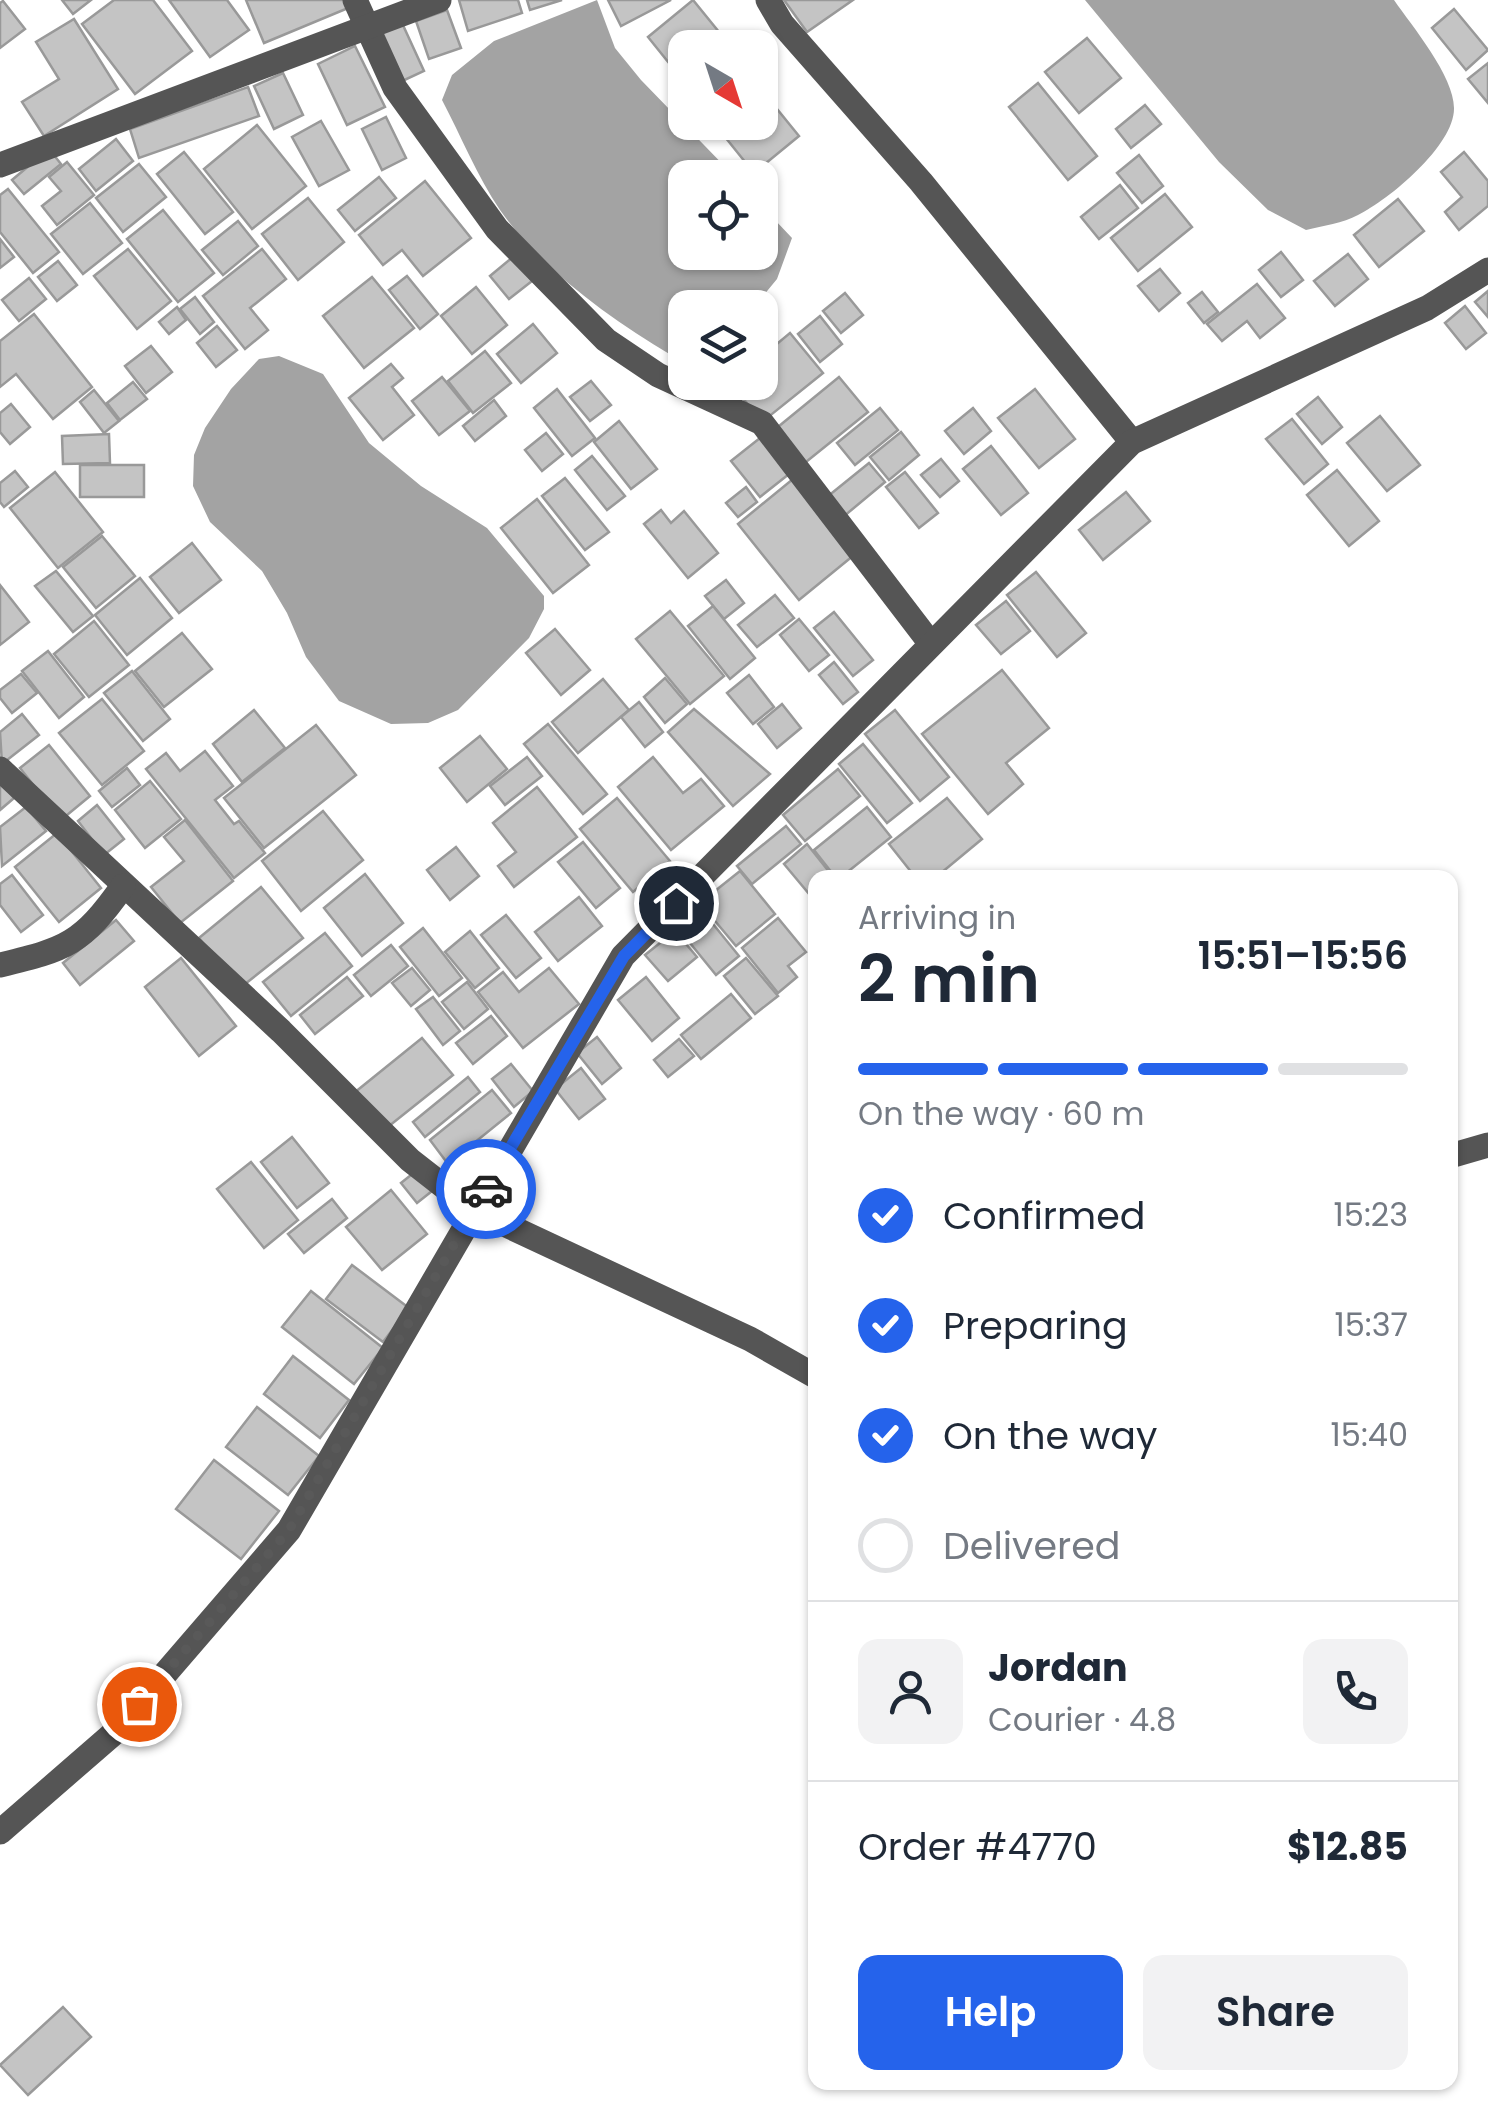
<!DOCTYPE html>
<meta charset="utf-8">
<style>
body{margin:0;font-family:Poppins,sans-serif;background:#f2f2f3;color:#1f2937;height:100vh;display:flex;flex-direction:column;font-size:38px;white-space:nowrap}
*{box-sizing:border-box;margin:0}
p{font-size:32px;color:#747a83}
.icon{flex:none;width:55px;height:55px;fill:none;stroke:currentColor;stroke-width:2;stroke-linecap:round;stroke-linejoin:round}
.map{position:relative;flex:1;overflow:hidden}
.panel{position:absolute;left:808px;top:870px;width:650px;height:1220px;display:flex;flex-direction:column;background:#fff;border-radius:20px;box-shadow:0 2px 8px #0004}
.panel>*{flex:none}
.needle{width:65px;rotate:141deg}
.tools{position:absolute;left:668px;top:30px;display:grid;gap:20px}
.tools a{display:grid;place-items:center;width:110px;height:110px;border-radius:20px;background:#fff;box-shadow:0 2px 8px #0004;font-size:50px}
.pin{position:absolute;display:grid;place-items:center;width:85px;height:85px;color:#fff;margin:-42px;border:5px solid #fff;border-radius:50%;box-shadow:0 2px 10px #0007}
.courier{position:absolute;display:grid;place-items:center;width:100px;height:100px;margin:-50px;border:8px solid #2563eb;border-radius:50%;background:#fff;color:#222;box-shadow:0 2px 12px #0007}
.overview em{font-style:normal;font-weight:600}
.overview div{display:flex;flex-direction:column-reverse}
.overview{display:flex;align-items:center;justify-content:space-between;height:170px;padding:0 50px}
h1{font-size:65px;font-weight:600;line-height:75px}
.bar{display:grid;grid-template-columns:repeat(4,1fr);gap:15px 10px;align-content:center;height:120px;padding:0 50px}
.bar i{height:12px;border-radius:8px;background:#e0e1e3}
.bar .selected{background:#2563eb}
.bar p{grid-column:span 4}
.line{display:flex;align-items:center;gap:25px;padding:0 50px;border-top:2px solid #e0e1e3}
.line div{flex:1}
.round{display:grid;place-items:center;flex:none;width:105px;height:105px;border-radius:20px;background:#f2f2f3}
ol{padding:0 50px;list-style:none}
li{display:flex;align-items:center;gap:30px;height:110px}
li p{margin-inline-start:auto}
li .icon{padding:10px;border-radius:50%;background:#2563eb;color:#fff;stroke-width:4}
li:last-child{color:#747a83}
li i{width:55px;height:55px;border:5px solid #e0e1e3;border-radius:50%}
.button{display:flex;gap:20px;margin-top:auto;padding:20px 50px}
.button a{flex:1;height:115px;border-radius:20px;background:#2563eb;color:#fff;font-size:40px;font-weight:600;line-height:115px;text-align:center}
.button a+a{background:#f2f2f3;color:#1f2937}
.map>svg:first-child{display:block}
.water{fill:#a3a3a3}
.building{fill:#c4c4c4;stroke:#999;stroke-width:2.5}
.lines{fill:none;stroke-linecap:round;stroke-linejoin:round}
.minor{stroke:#555;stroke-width:25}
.done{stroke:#595959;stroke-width:10;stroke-dasharray:0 18}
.route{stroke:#2563eb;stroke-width:12}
</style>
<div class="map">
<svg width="1488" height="2121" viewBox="0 0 1488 2121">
<rect width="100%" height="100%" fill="#fff"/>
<g class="water">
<path d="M597 0 615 48 641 80 735 177 685 178V252H760V204L792 238 777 279 754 307 685 308V349L671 355C608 317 543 271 500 210 477 176 461 136 442 100L452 75 494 41Z"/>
<path d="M1085 0H1394C1412 26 1454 76 1454 108 1455 145 1389 200 1358 215 1343 223 1323 226 1306 230L1268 210 1219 162Z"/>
<path d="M279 356 323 374 369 443 421 486 487 528 544 596V609L529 638 458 710 428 723 391 724 339 701 306 657 287 613 262 571 210 522 193 486 194 455 205 428 231 389 259 359Z"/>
</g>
<g class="building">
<path d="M62 0H91L73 14Z"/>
<path d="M114 0H153L192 51 135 94 82 24Z"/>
<path d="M169 0H227L249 30 210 57Z"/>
<path d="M246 0H351L353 6 264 43Z"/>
<path d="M459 0H518L522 13 468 31Z"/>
<path d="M527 0H562L530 10Z"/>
<path d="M608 0H671L621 26Z"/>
<path d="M693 0 732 48H685V83L648 37Z"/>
<path d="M784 0H853L807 32Z"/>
<path d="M3 1 25 29 0 48V3Z"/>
<path d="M1454 9 1488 50 1466 70 1432 28Z"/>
<path d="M447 10 461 48 429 59 416 21Z"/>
<path d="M74 19 118 89 44 136 22 102 59 79 36 42Z"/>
<path d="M402 23 424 71 398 83 376 35Z"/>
<path d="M1087 38 1121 78 1079 113 1045 72Z"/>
<path d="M355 46 385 107 347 125 318 64Z"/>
<path d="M1488 63V103L1468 79Z"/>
<path d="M283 73 303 115 274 129 254 86Z"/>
<path d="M1038 83 1097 156 1068 180 1009 107Z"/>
<path d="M248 87 259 116 139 158 130 129Z"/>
<path d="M760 88 799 136 754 173 713 122H760Z"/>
<path d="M1145 105 1161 124 1131 148 1116 129Z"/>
<path d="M386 117 406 158 382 170 362 129Z"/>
<path d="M321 121 349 170 319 186 292 137Z"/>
<path d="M257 125 306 186 252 229 204 169Z"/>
<path d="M116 139 133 161 96 191 79 169Z"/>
<path d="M49 149 61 164 24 194 12 180Z"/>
<path d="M184 152 233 212 205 234 157 174Z"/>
<path d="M1464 152 1488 181V206L1459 230 1445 212 1462 197 1441 172Z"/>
<path d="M1139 155 1163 186 1142 203 1117 173Z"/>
<path d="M67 162 94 195 57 225 42 206 61 191 49 177Z"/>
<path d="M139 164 166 197 123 232 96 198Z"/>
<path d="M379 177 396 198 355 231 338 210Z"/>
<path d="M425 181 471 238 423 276 402 250 383 265 359 235Z"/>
<path d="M1120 185 1138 208 1099 239 1081 217Z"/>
<path d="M8 189 59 252 33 273 0 232V195Z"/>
<path d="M1165 194 1192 227 1138 271 1111 238Z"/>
<path d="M308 198 344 242 298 280 262 234Z"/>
<path d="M1398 199 1424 231 1379 267 1354 235Z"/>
<path d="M90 203 122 243 83 274 51 234Z"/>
<path d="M163 210 214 273 178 302 127 239Z"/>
<path d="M238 221 258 246 223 275 202 250Z"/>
<path d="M0 239 14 257 0 268Z"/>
<path d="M128 249 171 301 137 329 94 276Z"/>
<path d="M262 249 286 279 250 308 268 330 245 349 203 296Z"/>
<path d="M1281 252 1303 280 1281 297 1259 270Z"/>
<path d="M1348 254 1368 279 1335 306 1314 281Z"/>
<path d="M513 257 532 281 509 299 490 276Z"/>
<path d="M58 261 77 285 57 301 38 277Z"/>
<path d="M1160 269 1180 293 1159 311 1138 286Z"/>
<path d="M407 276 438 314 420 329 389 290Z"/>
<path d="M372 277 414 328 364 368 323 316Z"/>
<path d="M29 278 46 299 19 321 2 300Z"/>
<path d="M1257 284 1285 318 1260 338 1247 321 1222 341 1207 324Z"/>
<path d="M476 287 507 325 472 354 441 316Z"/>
<path d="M1488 291V317L1475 302Z"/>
<path d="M1202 292 1218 312 1204 323 1188 303Z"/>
<path d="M845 293 863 315 841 333 823 311Z"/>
<path d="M195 297 214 322 200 334 180 309Z"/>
<path d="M1465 306 1486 333 1466 349 1445 323Z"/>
<path d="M177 307 186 320 169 334 159 322Z"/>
<path d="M34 314 92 387 53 419 16 374 0 387V341Z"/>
<path d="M820 316 842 344 820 362 798 334Z"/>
<path d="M533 324 557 353 521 383 497 354Z"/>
<path d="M217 326 237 350 216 367 197 343Z"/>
<path d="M790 333 823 373 762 422 730 382H760V358Z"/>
<path d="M151 346 172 372 146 393 125 366Z"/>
<path d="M485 351 511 383 473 413 448 381Z"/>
<path d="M391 364 403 378 392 387 414 415 383 440 349 398Z"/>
<path d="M442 377 470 411 439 435 412 401Z"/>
<path d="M839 377 868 412 801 466 773 431Z"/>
<path d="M591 381 611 405 590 421 570 397Z"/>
<path d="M133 382 147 399 120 420 107 403Z"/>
<path d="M557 389 595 438 572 456 534 408Z"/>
<path d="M1035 389 1075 439 1039 468 998 418Z"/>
<path d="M94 390 119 421 104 433 80 402Z"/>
<path d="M1318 397 1342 427 1322 444 1297 414Z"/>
<path d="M494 400 506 416 475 441 463 426Z"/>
<path d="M11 404 30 427 10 444 0 432V413Z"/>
<path d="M880 408 898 430 855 465 837 443Z"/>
<path d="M973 408 991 431 964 454 945 431Z"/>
<path d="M1380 416 1420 465 1387 491 1347 443Z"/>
<path d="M1292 419 1328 464 1304 484 1266 439Z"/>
<path d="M619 421 657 469 631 489 594 442Z"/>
<path d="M901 432 919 455 889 480 870 457Z"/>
<path d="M546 433 563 454 542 471 525 450Z"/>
<path d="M109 434 110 463 63 464 62 436Z"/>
<path d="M760 438 789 474 760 497 731 461Z"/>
<path d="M991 446 1028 493 1001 515 963 469Z"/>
<path d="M592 456 625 496 607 510 575 470Z"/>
<path d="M941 459 959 481 940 497 921 475Z"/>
<path d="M869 463 885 482 843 517 827 497Z"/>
<rect x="80" y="465" width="64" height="32"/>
<path d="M1337 470 1379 521 1349 546 1307 495Z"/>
<path d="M15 471 28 487 4 507 0 502V483Z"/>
<path d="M55 472 103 532 58 568 10 508Z"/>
<path d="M905 472 938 513 919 528 886 487Z"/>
<path d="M565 478 609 532 585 550 542 496Z"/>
<path d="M793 479 854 555 799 600 738 524Z"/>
<path d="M746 487 757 502 738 517 726 503Z"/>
<path d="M1126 492 1150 521 1103 560 1079 530Z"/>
<path d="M537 499 589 565 553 593 501 528Z"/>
<path d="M661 510 671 523 684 511 718 553 688 578 644 524Z"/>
<path d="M102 536 135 576 96 608 63 567Z"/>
<path d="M192 543 221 580 179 613 150 577Z"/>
<path d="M56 571 93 616 73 632 35 586Z"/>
<path d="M1036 572 1086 633 1057 657 1007 595Z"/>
<path d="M140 578 172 618 127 655 95 615Z"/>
<path d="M726 580 744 603 724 619 705 596Z"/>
<path d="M0 585 29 622 0 645Z"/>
<path d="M775 595 794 618 757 647 738 625Z"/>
<path d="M1006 601 1030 631 1001 654 976 625Z"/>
<path d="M713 606 755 658 730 679 688 626Z"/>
<path d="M670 611 724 676 690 704 636 639Z"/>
<path d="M834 612 873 660 853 676 814 628Z"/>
<path d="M799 619 829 655 809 671 780 635Z"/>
<path d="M94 621 129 665 89 697 54 654Z"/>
<path d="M555 629 590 670 561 695 526 653Z"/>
<path d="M182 633 212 669 164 707 135 671Z"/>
<path d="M48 651 84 697 59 718 22 671Z"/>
<path d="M834 662 858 692 843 704 819 675Z"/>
<path d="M1002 670 1049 728 1006 763 1023 784 988 814 922 734Z"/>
<path d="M132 671 170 719 143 741 104 693Z"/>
<path d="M21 674 37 693 12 713 0 698V690Z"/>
<path d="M749 675 774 707 753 724 727 693Z"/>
<path d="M665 678 687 704 665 723 644 697Z"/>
<path d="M603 679 629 710 578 753 552 722Z"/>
<path d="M102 699 144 751 102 785 59 733Z"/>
<path d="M639 702 663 732 645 747 621 717Z"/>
<path d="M782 704 801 728 777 748 758 724Z"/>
<path d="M694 709 770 774 733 806 668 732Z"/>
<path d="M254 710 285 748 242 782 213 744Z"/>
<path d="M895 710 949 777 920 801 865 734Z"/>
<path d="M22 714 39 735 2 764 0 732Z"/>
<path d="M548 724 607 794 583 814 524 744Z"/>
<path d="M316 725 356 775 264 848 224 798Z"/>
<path d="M480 736 507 769 467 802 440 768Z"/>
<path d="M863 744 912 803 887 823 839 764Z"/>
<path d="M49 745 90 796 61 820 20 768Z"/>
<path d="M205 751 233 786 215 800 234 824 239 821 265 853 234 878 146 769 166 753 180 771Z"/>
<path d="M527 757 542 776 505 805 490 786Z"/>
<path d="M653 757 683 793 701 779 724 806 671 850 618 787Z"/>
<path d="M127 768 140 785 112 807 99 791Z"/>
<path d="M838 769 860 796 805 841 783 815Z"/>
<path d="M0 781 14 798 0 810Z"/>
<path d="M150 781 181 819 145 848 115 810Z"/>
<path d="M537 787 577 837 514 887 498 866 516 852 493 823Z"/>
<path d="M617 798 670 861 633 892 580 829Z"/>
<path d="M947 798 982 839 935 878H916L889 844Z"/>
<path d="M97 805 124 839 104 855 78 821Z"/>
<path d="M26 807 46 831 2 866 0 827Z"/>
<path d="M867 807 891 837 840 878H836L814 850Z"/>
<path d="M323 811 363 860 301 911 262 861Z"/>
<path d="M185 820 233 881 180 923 151 887 184 861 164 837Z"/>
<path d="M786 826 801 844 752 884 737 866Z"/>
<path d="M57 833 101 888 59 922 15 867Z"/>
<path d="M583 842 620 888 596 908 558 862Z"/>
<path d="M807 844 834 878H815V901L784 864Z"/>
<path d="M456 847 479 876 450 900 427 870Z"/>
<path d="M740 871 775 914 736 946 700 903Z"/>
<path d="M365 874 403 923 362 956 324 908Z"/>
<path d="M12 875 43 915 21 932 0 905V884Z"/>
<path d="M261 887 303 938 240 988 199 938Z"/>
<path d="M579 897 602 926 558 961 535 932Z"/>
<path d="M700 908 739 956 716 975 677 927Z"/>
<path d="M506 915 541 958 516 978 481 935Z"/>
<path d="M778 918 806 952 788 966 797 977 778 993 742 948Z"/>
<path d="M116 920 134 941 80 985 63 963Z"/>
<path d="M423 928 462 978 439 996 400 947Z"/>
<path d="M470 931 499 968 475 988 445 952Z"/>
<path d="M675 931 697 957 668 981 645 955Z"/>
<path d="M325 933 352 966 291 1016 263 982Z"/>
<path d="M391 945 408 966 371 996 354 975Z"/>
<path d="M181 958 236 1026 199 1056 145 987Z"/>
<path d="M746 958 778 996 755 1014 724 976Z"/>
<path d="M412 968 430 990 411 1006 392 983Z"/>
<path d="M549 968 579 1004 523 1048 478 992 503 972 519 992Z"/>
<path d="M347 977 363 996 315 1034 300 1015Z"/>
<path d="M646 977 679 1018 652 1041 618 1000Z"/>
<path d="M467 982 488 1009 464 1029 442 1002Z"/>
<path d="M731 994 751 1018 701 1059 681 1035Z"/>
<path d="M433 997 460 1031 443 1045 416 1009Z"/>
<path d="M491 1016 507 1036 473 1064 456 1043Z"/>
<path d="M597 1037 621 1068 602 1084 577 1053Z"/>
<path d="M422 1038 453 1075 384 1130 354 1093Z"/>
<path d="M679 1039 694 1056 668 1077 654 1060Z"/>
<path d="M511 1064 533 1091 514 1107 492 1079Z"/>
<path d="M581 1068 605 1099 579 1119 555 1089Z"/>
<path d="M468 1077 480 1092 425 1137 413 1122Z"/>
<path d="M492 1090 511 1113 448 1164 430 1140Z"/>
<path d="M292 1137 329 1183 297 1208 261 1162Z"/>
<path d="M488 1142 499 1156 473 1178 461 1164Z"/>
<path d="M251 1162 298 1220 264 1248 217 1189Z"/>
<path d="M416 1171 432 1191 417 1203 401 1183Z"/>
<path d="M391 1190 427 1234 382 1270 346 1227Z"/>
<path d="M332 1199 347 1218 304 1253 288 1234Z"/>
<path d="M352 1265 409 1308 383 1342 326 1299Z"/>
<path d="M311 1291 383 1348 354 1384 282 1327Z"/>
<path d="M293 1356 349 1400 320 1438 264 1394Z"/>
<path d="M257 1407 319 1456 288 1495 226 1447Z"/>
<path d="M214 1460 279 1511 241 1559 176 1509Z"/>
<path d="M63 2007 91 2037 28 2095 0 2065Z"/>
</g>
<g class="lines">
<g class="minor">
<path d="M355 0 395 88 497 229 606 340 658 375 762 423 931 644"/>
<path d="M768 0 782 24 921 182 1132 442"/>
<path d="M0 165 439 0"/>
<path d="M0 769 281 1031 410 1160 474 1210 750 1339 815 1376"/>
<path d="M0 965C67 949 82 944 123 886"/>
<path d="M1450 1156 1488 1145"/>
<path d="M0 1832 114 1733 289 1530 623 956 1132 442 1427 308 1488 270"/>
</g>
</g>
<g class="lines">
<path class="done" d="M139 1704 289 1530 486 1189"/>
<path class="route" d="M486 1189 624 956 676 903"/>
</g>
</svg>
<div class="tools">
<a><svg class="needle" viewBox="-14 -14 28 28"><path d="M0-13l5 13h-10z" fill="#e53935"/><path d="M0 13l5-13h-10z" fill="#747a83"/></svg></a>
<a><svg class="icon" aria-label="locate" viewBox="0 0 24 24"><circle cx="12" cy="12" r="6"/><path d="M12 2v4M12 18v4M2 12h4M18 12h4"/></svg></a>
<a><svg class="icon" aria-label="layers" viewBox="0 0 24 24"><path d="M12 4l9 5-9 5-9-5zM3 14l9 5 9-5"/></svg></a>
</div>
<div class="pin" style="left:139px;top:1704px;background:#ea580c"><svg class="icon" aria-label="bag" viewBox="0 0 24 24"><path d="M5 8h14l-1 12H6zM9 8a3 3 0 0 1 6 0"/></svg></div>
<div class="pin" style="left:676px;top:903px;background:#1f2937"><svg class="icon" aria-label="home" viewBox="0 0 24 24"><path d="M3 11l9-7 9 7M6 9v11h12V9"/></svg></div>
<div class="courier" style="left:486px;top:1189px"><svg class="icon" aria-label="car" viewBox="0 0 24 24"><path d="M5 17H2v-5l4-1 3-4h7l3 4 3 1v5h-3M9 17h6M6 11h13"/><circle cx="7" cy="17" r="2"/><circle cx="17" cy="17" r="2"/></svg></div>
<section class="panel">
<div class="overview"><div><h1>2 min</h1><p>Arriving in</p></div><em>15:51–15:56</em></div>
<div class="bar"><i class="selected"></i><i class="selected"></i><i class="selected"></i><i></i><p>On the way · 60 m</p></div>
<ol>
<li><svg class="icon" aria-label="check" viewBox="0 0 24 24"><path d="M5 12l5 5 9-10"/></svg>Confirmed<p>15:23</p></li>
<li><svg class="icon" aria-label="check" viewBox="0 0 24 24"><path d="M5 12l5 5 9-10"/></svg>Preparing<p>15:37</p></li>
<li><svg class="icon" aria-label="check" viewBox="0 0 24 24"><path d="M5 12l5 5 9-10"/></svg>On the way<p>15:40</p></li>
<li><i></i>Delivered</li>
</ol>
<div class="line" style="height:180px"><a class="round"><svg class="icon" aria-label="person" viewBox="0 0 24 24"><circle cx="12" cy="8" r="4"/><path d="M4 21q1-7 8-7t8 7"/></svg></a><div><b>Jordan</b><p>Courier · 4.8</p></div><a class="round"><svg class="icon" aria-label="phone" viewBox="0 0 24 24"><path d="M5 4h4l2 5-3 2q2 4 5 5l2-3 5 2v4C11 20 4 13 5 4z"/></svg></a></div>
<div class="line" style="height:130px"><div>Order #4770</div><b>$12.85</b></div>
<div class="button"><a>Help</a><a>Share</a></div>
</section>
</div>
